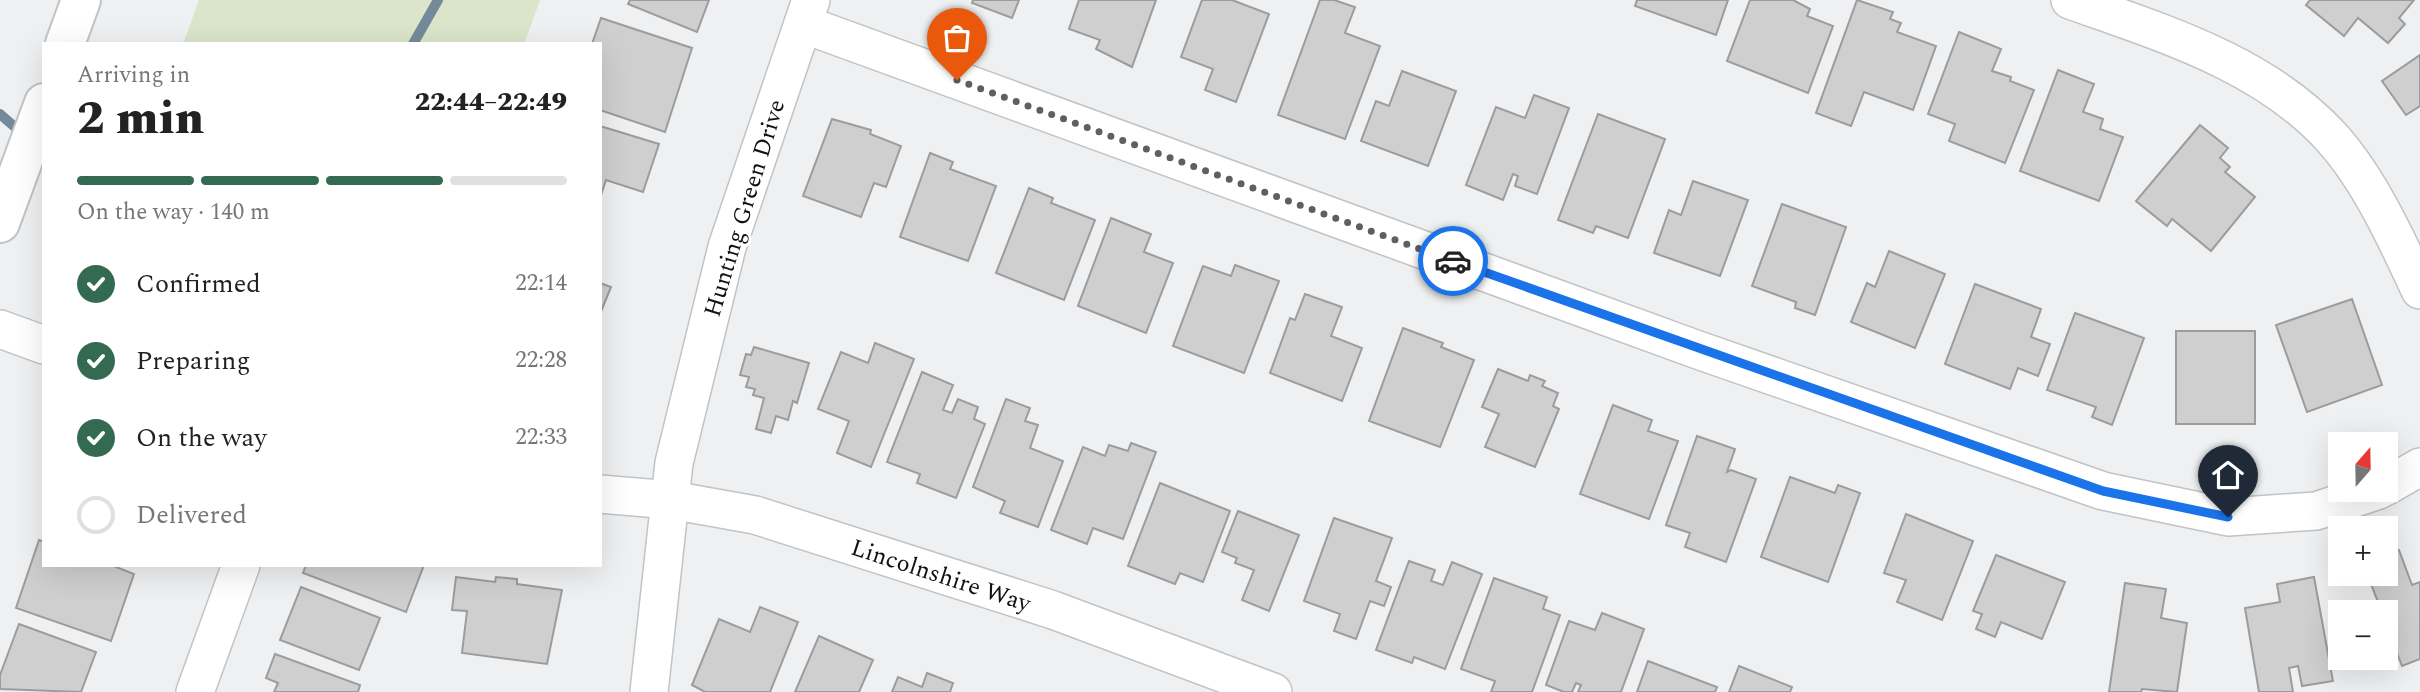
<!DOCTYPE html>
<meta charset="utf-8">
<style>
body{margin:0;font-family:Spectral,serif;background:#f6f6f6;color:#222;height:100vh;display:flex;flex-direction:column;font-size:26px;white-space:nowrap}
*{box-sizing:border-box;margin:0}
p{font-size:23px;color:#767676}
.icon{flex:none;width:38px;height:38px;fill:none;stroke:currentColor;stroke-width:2;stroke-linecap:round;stroke-linejoin:round}
.map{position:relative;flex:1;overflow:hidden}
.side{position:absolute;left:42px;top:42px;width:560px;height:525px;display:flex;flex-direction:column;background:#fff;border-radius:0px;box-shadow:0 7px 28px #0002}
.side>*{flex:none}
.needle{width:46px;rotate:20deg}
.fabs{position:absolute;left:2328px;top:432px;display:grid;gap:14px}
.fabs a{display:grid;place-items:center;width:70px;height:70px;border-radius:0px;background:#fff;box-shadow:0 7px 28px #0002;font-size:35px}
.pin{position:absolute;display:grid;place-items:center;width:60px;height:60px;color:#fff;margin:-72px -30px;border-radius:50% 50% 50% 0;rotate:-45deg;box-shadow:0 0 7px #0007}
.pin .icon{rotate:45deg}
.courier{position:absolute;display:grid;place-items:center;width:70px;height:70px;margin:-35px;border:5px solid #1a73e8;border-radius:50%;background:#fff;color:#222;box-shadow:0 2px 9px #0007}
.head em{font-style:normal;font-weight:800}
.head div{display:flex;flex-direction:column-reverse}
.head{display:flex;align-items:center;justify-content:space-between;height:119px;padding:0 35px}
h1{font-size:46px;font-weight:800;line-height:52px}
.bar{display:grid;grid-template-columns:repeat(4,1fr);gap:10px 7px;align-content:center;height:84px;padding:0 35px}
.bar i{height:9px;border-radius:5px;background:#e0e0e0}
.bar .on{background:#336a51}
.bar p{grid-column:span 4}
ol{padding:0 35px;list-style:none}
li{display:flex;align-items:center;gap:21px;height:77px}
li p{margin-inline-start:auto}
li .icon{padding:7px;border-radius:50%;background:#336a51;color:#fff;stroke-width:4}
li:last-child{color:#767676}
li i{width:38px;height:38px;border:4px solid #e0e0e0;border-radius:50%}
.map>svg:first-child{display:block}
.green{fill:#dbe5ca}
.lines{fill:none;stroke-linecap:round;stroke-linejoin:round}
.stream{stroke:#748a9b;stroke-width:10}
.building{fill:#cfcfd0;stroke:#9c9c9d;stroke-width:2}
.street-casing{stroke:#c2c3c4;stroke-width:40}
.secondary-casing{stroke:#c2c3c4;stroke-width:42}
.street{stroke:#fff;stroke-width:37}
.secondary{stroke:#fff;stroke-width:38}
.done{stroke:#5f5f5f;stroke-width:7;stroke-dasharray:0 12.6}
.route{stroke:#1a73e8;stroke-width:9}
.labels{text-anchor:middle;stroke-width:6;stroke-linejoin:round;paint-order:stroke}
.street-label{font-size:24px;fill:#111;stroke:#fff}
</style>
<div class="map">
<svg width="2420" height="692" viewBox="0 0 2420 692">
<rect width="100%" height="100%" fill="#eff0f1"/>
<path class="green" d="M199 0H540L524 44H183Z"/>
<g class="lines">
<g class="stream">
<path d="M413 44 438 0"/>
<path d="M0 114 24 135"/>
</g>
</g>
<g class="building">
<path d="M630 0H709L697 32 628 4Z"/>
<path d="M973 0H1019L1012 18 972 3Z"/>
<path d="M1079 0H1156L1132 67 1096 49 1100 40 1069 29Z"/>
<path d="M1202 0H1232L1269 14 1236 102 1205 90 1213 69 1181 57Z"/>
<path d="M1320 0H1334L1355 7 1345 33 1380 46 1345 139 1278 115Z"/>
<path d="M1637 0H1728L1716 35 1635 6Z"/>
<path d="M1750 0H1793L1810 9 1807 16 1833 26 1808 93 1727 61Z"/>
<path d="M1857 0 1893 12 1890 19 1901 23 1897 32 1936 46 1913 110 1864 92 1851 126 1816 113Z"/>
<path d="M2310 0H2414L2399 18 2405 24 2388 43 2358 18 2344 36 2306 5Z"/>
<path d="M601 18 692 48 665 132 600 110V44H592Z"/>
<path d="M1959 32 2001 49 1992 71 2011 77 2010 81 2034 90 2005 163 1949 141 1955 124 1928 114Z"/>
<path d="M2420 55V106L2406 115 2382 81Z"/>
<path d="M2058 70 2094 84 2083 112 2103 119 2100 129 2123 137 2099 201 2020 171Z"/>
<path d="M1402 71 1456 91 1428 166 1361 141 1376 101 1389 106Z"/>
<path d="M1534 95 1569 108 1537 194 1515 186 1518 176 1513 174 1503 200 1466 185 1496 107 1525 118Z"/>
<path d="M1598 114 1665 139 1628 238 1596 226 1593 233 1558 220Z"/>
<path d="M832 119 871 130 870 134 901 146 886 187 874 183 861 217 803 196Z"/>
<path d="M2200 125 2228 148 2220 158 2230 167 2225 172 2255 197 2211 251 2172 219 2167 226 2136 201Z"/>
<path d="M600 126 659 144 643 192 606 180 600 198Z"/>
<path d="M930 153 953 162 950 169 996 186 968 261 900 237Z"/>
<path d="M1693 181 1748 200 1720 276 1654 253 1669 210 1681 215Z"/>
<path d="M1029 188 1053 198 1051 203 1095 220 1064 300 996 273Z"/>
<path d="M1782 204 1846 227 1815 315 1795 308 1796 302 1752 286Z"/>
<path d="M1111 218 1151 234 1144 252 1173 263 1146 333 1078 306Z"/>
<path d="M1889 251 1945 274 1915 348 1851 322 1867 283 1875 287Z"/>
<path d="M1235 265 1279 281 1244 373 1173 346 1203 266 1231 276Z"/>
<path d="M600 283 611 287 600 314Z"/>
<path d="M1975 284 2041 309 2031 337 2050 344 2038 376 2018 368 2010 389 1945 364Z"/>
<path d="M1305 294 1342 307 1331 336 1362 348 1342 401 1270 373 1290 318 1295 320Z"/>
<path d="M2352 299 2382 385 2307 412 2276 325Z"/>
<path d="M2075 313 2144 338 2112 425 2092 417 2096 407 2047 390Z"/>
<path d="M1403 328 1443 343 1441 347 1474 360 1440 447 1369 421Z"/>
<rect x="2176" y="331" width="79" height="93"/>
<path d="M875 343 914 359 871 467 837 453 849 421 818 409 841 352 868 363Z"/>
<path d="M754 347 809 363 797 403 793 401 788 420 776 416 771 433 756 429 764 398 753 395 755 389 746 387 749 377 740 375 746 354 751 355Z"/>
<path d="M1498 369 1528 381 1530 375 1545 381 1542 386 1558 393 1553 406 1559 409 1535 467 1485 447 1499 414 1482 407Z"/>
<path d="M922 372 953 385 943 410 952 413 958 399 978 407 974 419 985 424 956 498 917 483 920 474 887 462Z"/>
<path d="M1006 399 1030 408 1025 421 1038 425 1030 448 1063 461 1038 527 1000 513 1005 501 973 487Z"/>
<path d="M1613 405 1652 420 1648 431 1678 441 1649 519 1580 494Z"/>
<path d="M1697 436 1735 449 1727 472 1731 470 1756 479 1726 562 1685 547 1690 533 1666 525Z"/>
<path d="M1131 443 1156 452 1123 539 1093 528 1087 544 1051 530 1083 447 1105 456 1109 445 1128 451Z"/>
<path d="M1790 477 1835 493 1838 485 1860 493 1828 582 1761 557Z"/>
<path d="M1160 483 1230 511 1203 582 1180 573 1175 584 1128 566Z"/>
<path d="M1238 511 1299 535 1269 611 1242 600 1254 570 1235 563 1237 558 1222 552Z"/>
<path d="M1906 514 1973 541 1942 620 1897 602 1906 580 1884 573Z"/>
<path d="M1334 518 1392 538 1376 581 1391 587 1384 606 1370 601 1356 639 1334 631 1340 614 1304 601Z"/>
<path d="M39 540 44 542V565H111L134 574 111 641 16 608Z"/>
<path d="M2399 550 2412 585 2420 582V659L2402 666 2385 622V612H2382L2367 574H2385V555Z"/>
<path d="M1996 555 2065 582 2042 639 2001 622 1995 637 1976 629 1982 614 1973 611Z"/>
<path d="M1409 561 1435 570 1431 581 1443 585 1452 562 1482 574 1445 669 1414 657 1412 663 1376 650Z"/>
<path d="M306 565H424L406 612 303 573Z"/>
<path d="M456 577 495 582 496 577 517 579V584L562 590 547 664 462 653 467 611 452 610Z"/>
<path d="M2314 577 2333 681 2302 686 2298 666 2289 668 2293 692H2259L2245 608 2280 602 2277 584Z"/>
<path d="M1494 578 1547 597 1543 609 1560 615 1532 692H1491L1495 681 1461 669Z"/>
<path d="M2125 583 2166 589 2161 618 2187 623 2177 692 2142 689 2141 692H2109Z"/>
<path d="M301 587 380 618 359 670 280 640Z"/>
<path d="M760 607 798 622 770 692H705L692 685 719 619 750 632Z"/>
<path d="M1602 613 1644 629 1621 692H1578L1581 685 1576 683 1572 692H1564L1546 685 1569 621 1595 630Z"/>
<path d="M19 624 96 652 81 692 0 689V675Z"/>
<path d="M819 636 873 660 859 692H795Z"/>
<path d="M275 654 360 685 358 692H274L278 683 266 678Z"/>
<path d="M1648 661 1717 687 1715 692H1637Z"/>
<path d="M1739 666 1792 687 1790 692H1729Z"/>
<path d="M927 673 953 683 950 692H892L898 677 922 687Z"/>
</g>
<g class="lines">
<g class="street-casing">
<g id="street">
<path d="M2070 0C2162 33 2264 63 2332 138 2369 179 2397 240 2420 290"/>
<path d="M803 24 1698 350 2103 491 2228 517 2316 511 2379 490"/>
<path d="M0 329 44 345"/>
<path d="M2385 487 2420 467"/>
<path d="M600 494 671 500 755 515 1053 610 1273 692"/>
<path d="M195 692 241 565"/>
<path d="M649 692 674 463 727 247 811 0"/>
</g>
</g>
<g class="secondary-casing">
<g id="secondary">
<path d="M65 44 81 0"/>
<path d="M0 223 44 103"/>
</g>
</g>
<use href="#street" class="street"/>
<use href="#secondary" class="secondary"/>
</g>
<g class="lines">
<path class="done" d="M957 80 1453 261"/>
<path class="route" d="M1453 261 2103 491 2228 517"/>
</g>
<g class="labels">
<g class="street-label">
<text transform="translate(744 208) rotate(-73)" y="8">Hunting Green Drive</text>
<text transform="translate(941 575) rotate(18)" y="8">Lincolnshire Way</text>
</g>
</g>
</svg>
<div class="fabs">
<a><svg class="needle" viewBox="-14 -14 28 28"><path d="M0-13l5 13h-10z" fill="#e53935"/><path d="M0 13l5-13h-10z" fill="#767676"/></svg></a>
<a>+</a>
<a>−</a>
</div>
<div class="pin" style="left:957px;top:80px;background:#ea580c"><svg class="icon" aria-label="bag" viewBox="0 0 24 24"><path d="M5 8h14l-1 12H6zM9 8a3 3 0 0 1 6 0"/></svg></div>
<div class="pin" style="left:2228px;top:517px;background:#1f2937"><svg class="icon" aria-label="home" viewBox="0 0 24 24"><path d="M3 11l9-7 9 7M6 9v11h12V9"/></svg></div>
<div class="courier" style="left:1453px;top:261px"><svg class="icon" aria-label="car" viewBox="0 0 24 24"><path d="M5 17H2v-5l4-1 3-4h7l3 4 3 1v5h-3M9 17h6M6 11h13"/><circle cx="7" cy="17" r="2"/><circle cx="17" cy="17" r="2"/></svg></div>
<section class="side">
<div class="head"><div><h1>2 min</h1><p>Arriving in</p></div><em>22:44–22:49</em></div>
<div class="bar"><i class="on"></i><i class="on"></i><i class="on"></i><i></i><p>On the way · 140 m</p></div>
<ol>
<li><svg class="icon" aria-label="check" viewBox="0 0 24 24"><path d="M5 12l5 5 9-10"/></svg>Confirmed<p>22:14</p></li>
<li><svg class="icon" aria-label="check" viewBox="0 0 24 24"><path d="M5 12l5 5 9-10"/></svg>Preparing<p>22:28</p></li>
<li><svg class="icon" aria-label="check" viewBox="0 0 24 24"><path d="M5 12l5 5 9-10"/></svg>On the way<p>22:33</p></li>
<li><i></i>Delivered</li>
</ol>
</section>
</div>
